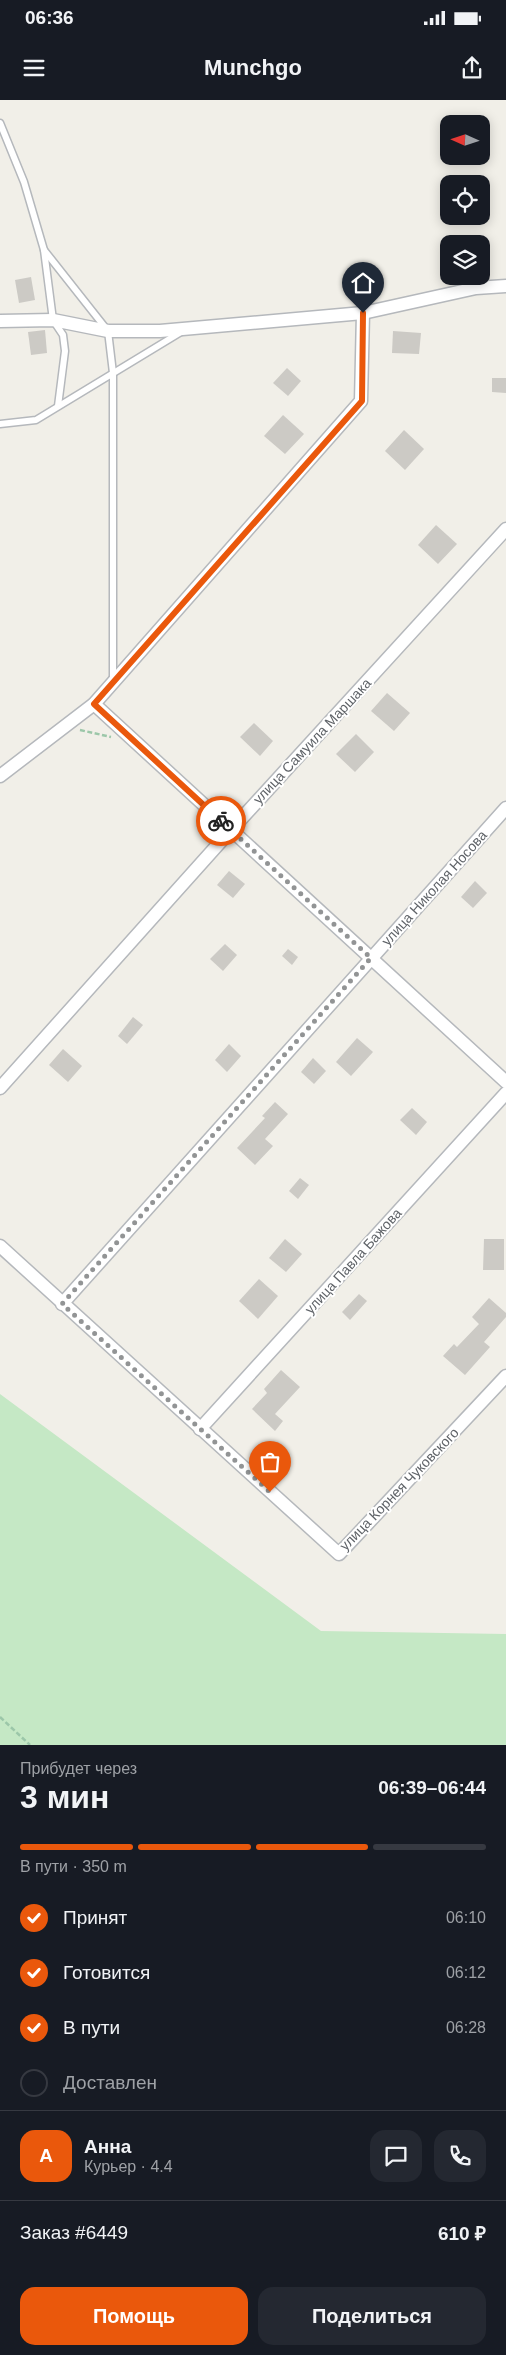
<!DOCTYPE html>
<html lang="ru">
<meta charset="utf-8">
<style>
body{margin:0;font-family:Helvetica,sans-serif;background:#242831;color:#f1f3f6;height:100vh;display:flex;flex-direction:column;font-size:19px;white-space:nowrap}
*{box-sizing:border-box;margin:0}
p{font-size:16px;color:#9ea1a6}
.icon{flex:none;width:28px;height:28px;fill:none;stroke:currentColor;stroke-width:2;stroke-linecap:round;stroke-linejoin:round}
.map{position:relative;height:1645px;overflow:hidden}
.drawer{display:flex;flex-direction:column;background:#171b24;flex:1}
.drawer>*{flex:none}
.needle{width:32px;rotate:273deg}
.tools{position:absolute;left:440px;top:15px;display:grid;gap:10px}
.tools a{display:grid;place-items:center;width:50px;height:50px;border-radius:10px;background:#171b24;box-shadow:0 2px 12px #0003;font-size:25px}
.pin{position:absolute;display:grid;place-items:center;width:42px;height:42px;color:#fff;margin:-51px -21px;border-radius:50% 50% 50% 0;rotate:-45deg;box-shadow:0 0 5px #0007}
.pin .icon{rotate:45deg}
.courier{position:absolute;display:grid;place-items:center;width:50px;height:50px;margin:-25px;border:4px solid #ea580c;border-radius:50%;background:#fff;color:#222;box-shadow:0 1px 6px #0007}
.overview em{font-style:normal;font-weight:600}
.overview div{display:flex;flex-direction:column-reverse}
.overview{display:flex;align-items:center;justify-content:space-between;height:85px;padding:0 20px}
h1{font-size:32px;font-weight:600;line-height:38px}
.bar{display:grid;grid-template-columns:repeat(4,1fr);gap:8px 5px;align-content:center;height:60px;padding:0 20px}
.bar i{height:6px;border-radius:4px;background:#363941}
.bar .selected{background:#ea580c}
.bar p{grid-column:span 4}
.line{display:flex;align-items:center;gap:12px;padding:0 20px;border-top:1px solid #363941}
.line div{flex:1}
.round{display:grid;place-items:center;flex:none;width:52px;height:52px;border-radius:15px;background:#242831}
ol{padding:0 20px;list-style:none}
li{display:flex;align-items:center;gap:15px;height:55px}
li p{margin-inline-start:auto}
li .icon{padding:5px;border-radius:50%;background:#ea580c;color:#fff;stroke-width:4}
li:last-child{color:#9ea1a6}
li i{width:28px;height:28px;border:2px solid #363941;border-radius:50%}
.button{display:flex;gap:10px;margin-top:auto;padding:10px 20px}
.button a{flex:1;height:58px;border-radius:15px;background:#ea580c;color:#fff;font-size:20px;font-weight:600;line-height:58px;text-align:center}
.button a+a{background:#242831;color:#f1f3f6}
.status{display:flex;justify-content:space-between;align-items:center;height:35px;padding:0 25px;background:#171b24;direction:ltr}
.status svg{height:14px;fill:currentColor}
header{display:flex;justify-content:space-between;align-items:center;height:65px;padding:0 20px;background:#171b24;font-size:22px;font-weight:600}
.map>svg:first-child{display:block}
.green{fill:#c5e8c5}
.building{fill:#cccac5}
.lines{fill:none;stroke-linecap:round;stroke-linejoin:round}
.service-casing{stroke:#b5b8bc;stroke-width:9}
.minor-casing{stroke:#b5b8bc;stroke-width:15}
.path{stroke:#9cc7a9;stroke-width:2.5;stroke-dasharray:5 2.5;stroke-linecap:butt}
.service{stroke:#fff;stroke-width:6}
.minor{stroke:#fff;stroke-width:12}
.done{stroke:#929495;stroke-width:5;stroke-dasharray:0 9}
.route{stroke:#ea580c;stroke-width:6}
.labels{text-anchor:middle;stroke-width:4;stroke-linejoin:round;paint-order:stroke}
.street-label{font-size:14px;fill:#5f6368;stroke:#fff}
</style>
<div class="status"><b>06:36</b><svg viewBox="0 0 49 12"><path d="M0 12V9h3v3zM5 12V6h3v6zM10 12V3h3v9zM15 12V0h3v12zM26 1h20v11H26zM47 4h2v5h-2z"/></svg></div>
<header><svg class="icon" aria-label="menu" viewBox="0 0 24 24"><path d="M4 6h16M4 12h16M4 18h16"/></svg>Munchgo<svg class="icon" aria-label="share" viewBox="0 0 24 24"><path d="M12 15V3M7 8l5-5 5 5M5 13v7h14v-7"/></svg></header>
<div class="map">
<svg width="506" height="1645" viewBox="0 0 506 1645">
<rect width="100%" height="100%" fill="#f1efe8"/>
<path class="green" d="M0 1294 321 1531 506 1534V1645H0Z"/>
<g class="building">
<path d="M31 177 35 200 19 203 15 180Z"/>
<path d="M45 230 47 253 31 255 28 232Z"/>
<path d="M393 231 421 233 419 254 392 253Z"/>
<path d="M287 268 301 281 288 296 273 283Z"/>
<path d="M492 278H506V293L492 292Z"/>
<path d="M283 315 304 334 285 354 264 336Z"/>
<path d="M404 330 424 349 405 370 385 351Z"/>
<path d="M436 425 457 444 438 464 418 445Z"/>
<path d="M387 593 410 613 394 631 371 611Z"/>
<path d="M254 623 273 641 260 656 240 637Z"/>
<path d="M356 634 374 652 355 672 336 654Z"/>
<path d="M229 771 245 784 233 798 217 785Z"/>
<path d="M475 781 487 793 473 808 461 797Z"/>
<path d="M225 844 237 855 223 871 210 859Z"/>
<path d="M288 849 298 857 292 865 282 856Z"/>
<path d="M133 917 143 925 127 944 118 936Z"/>
<path d="M357 938 373 952 351 976 336 962Z"/>
<path d="M229 944 241 956 227 972 215 960Z"/>
<path d="M63 949 82 966 68 982 49 965Z"/>
<path d="M313 958 326 971 314 984 301 972Z"/>
<path d="M275 1002 288 1014 265 1039 273 1046 255 1065 237 1048 265 1018 262 1016Z"/>
<path d="M412 1008 427 1022 416 1035 400 1020Z"/>
<path d="M300 1078 309 1085 298 1099 289 1091Z"/>
<path d="M285 1139 302 1154 286 1172 269 1158Z"/>
<path d="M484 1139H504V1170H483Z"/>
<path d="M259 1179 278 1196 258 1219 239 1201Z"/>
<path d="M359 1194 367 1201 350 1220 342 1212Z"/>
<path d="M489 1198 506 1213V1217L484 1242 490 1247 465 1275 443 1256 454 1244 457 1247 479 1224 472 1217Z"/>
<path d="M281 1270 300 1287 275 1314 283 1321 275 1331 252 1309 267 1293 264 1289Z"/>
</g>
<g class="lines">
<g class="service-casing">
<g id="service">
<path d="M0 23 24 82 44 150 53 220 63 235 65 251 58 306"/>
<path d="M44 150 108 231 113 273V581"/>
<path d="M0 324 36 320 181 232"/>
</g>
</g>
<g class="minor-casing">
<g id="minor">
<path d="M0 221 53 220 108 231H160L363 213 476 188 506 186"/>
<path d="M94 604 506 982"/>
<path d="M0 676 94 604 361 301 363 213"/>
<path d="M0 988 231 730 506 429"/>
<path d="M0 1146 339 1454 506 1276"/>
<path d="M62 1204 506 708"/>
<path d="M200 1329 506 993"/>
</g>
</g>
<g class="path">
<path d="M80 630 111 637"/>
<path d="M0 1617 30 1645"/>
</g>
<use href="#service" class="service"/>
<use href="#minor" class="minor"/>
</g>
<g class="lines">
<path class="done" d="M221 721 371 858 62 1204 270 1392"/>
<path class="route" d="M221 721 94 604 362 301 363 213"/>
</g>
<g class="labels">
<g class="street-label">
<text transform="translate(312 641) rotate(-47)" y="5">улица Самуила Маршака</text>
<text transform="translate(434 788) rotate(-48)" y="5">улица Николая Носова</text>
<text transform="translate(353 1161) rotate(-48)" y="5">улица Павла Бажова</text>
<text transform="translate(399 1389) rotate(-46)" y="5">улица Корнея Чуковского</text>
</g>
</g>
</svg>
<div class="tools">
<a><svg class="needle" viewBox="-14 -14 28 28"><path d="M0-13l5 13h-10z" fill="#e53935"/><path d="M0 13l5-13h-10z" fill="#9ea1a6"/></svg></a>
<a><svg class="icon" aria-label="locate" viewBox="0 0 24 24"><circle cx="12" cy="12" r="6"/><path d="M12 2v4M12 18v4M2 12h4M18 12h4"/></svg></a>
<a><svg class="icon" aria-label="layers" viewBox="0 0 24 24"><path d="M12 4l9 5-9 5-9-5zM3 14l9 5 9-5"/></svg></a>
</div>
<div class="pin" style="left:270px;top:1392px;background:#ea580c"><svg class="icon" aria-label="bag" viewBox="0 0 24 24"><path d="M5 8h14l-1 12H6zM9 8a3 3 0 0 1 6 0"/></svg></div>
<div class="pin" style="left:363px;top:213px;background:#1f2937"><svg class="icon" aria-label="home" viewBox="0 0 24 24"><path d="M3 11l9-7 9 7M6 9v11h12V9"/></svg></div>
<div class="courier" style="left:221px;top:721px"><svg class="icon" aria-label="bike" viewBox="0 0 24 24"><circle cx="6" cy="16" r="4"/><circle cx="18" cy="16" r="4"/><path d="M6 16l4-8h5l3 8M10 8l3 8H6M13 5h3"/></svg></div>
</div>
<section class="drawer">
<div class="overview"><div><h1>3 мин</h1><p>Прибудет через</p></div><em>06:39–06:44</em></div>
<div class="bar"><i class="selected"></i><i class="selected"></i><i class="selected"></i><i></i><p>В пути · 350 m</p></div>
<ol>
<li><svg class="icon" aria-label="check" viewBox="0 0 24 24"><path d="M5 12l5 5 9-10"/></svg>Принят<p>06:10</p></li>
<li><svg class="icon" aria-label="check" viewBox="0 0 24 24"><path d="M5 12l5 5 9-10"/></svg>Готовится<p>06:12</p></li>
<li><svg class="icon" aria-label="check" viewBox="0 0 24 24"><path d="M5 12l5 5 9-10"/></svg>В пути<p>06:28</p></li>
<li><i></i>Доставлен</li>
</ol>
<div class="line" style="height:90px"><b class="round" style="background:#ea580c;color:#fff">А</b><div><b>Анна</b><p>Курьер · 4.4</p></div><a class="round"><svg class="icon" aria-label="chat" viewBox="0 0 24 24"><path d="M4 5h16v11H9l-5 4z"/></svg></a><a class="round"><svg class="icon" aria-label="phone" viewBox="0 0 24 24"><path d="M5 4h4l2 5-3 2q2 4 5 5l2-3 5 2v4C11 20 4 13 5 4z"/></svg></a></div>
<div class="line" style="height:65px"><div>Заказ #6449</div><b>610 ₽</b></div>
<div class="button"><a>Помощь</a><a>Поделиться</a></div>
</section>
